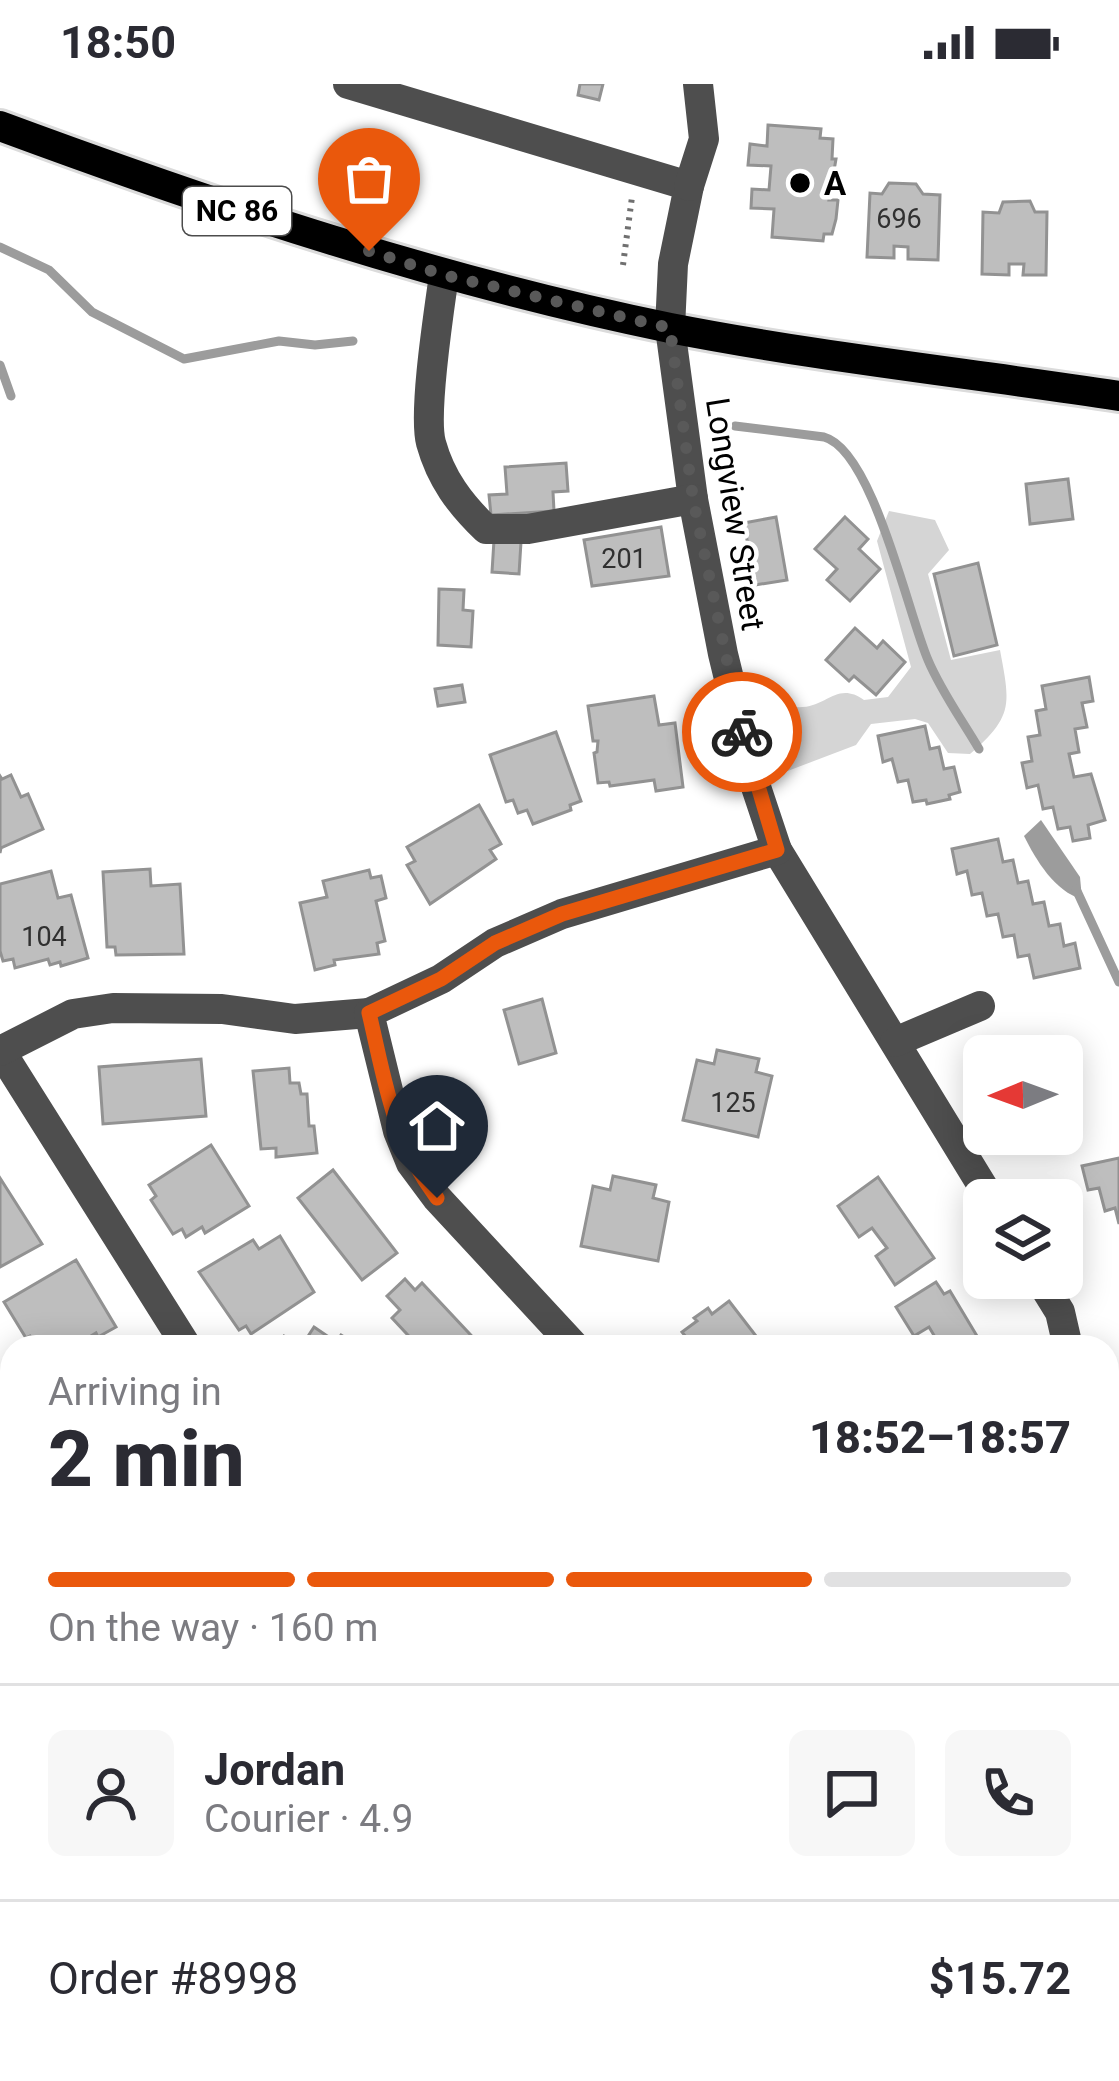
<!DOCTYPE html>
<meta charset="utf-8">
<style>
body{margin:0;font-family:Roboto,sans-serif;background:#f7f7f7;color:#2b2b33;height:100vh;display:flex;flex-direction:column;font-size:45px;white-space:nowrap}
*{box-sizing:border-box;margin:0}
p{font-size:39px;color:#7c7c81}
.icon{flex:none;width:66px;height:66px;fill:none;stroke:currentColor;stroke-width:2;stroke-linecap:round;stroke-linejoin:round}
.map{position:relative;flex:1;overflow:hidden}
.side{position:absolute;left:0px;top:1251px;width:1119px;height:747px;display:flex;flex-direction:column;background:#fff;border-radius:36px 36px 0 0;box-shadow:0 6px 30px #0003}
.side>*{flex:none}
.needle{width:78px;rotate:269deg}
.tools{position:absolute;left:963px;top:951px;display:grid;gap:24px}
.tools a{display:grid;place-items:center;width:120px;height:120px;border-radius:18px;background:#fff;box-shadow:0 6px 30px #0003;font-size:60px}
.pin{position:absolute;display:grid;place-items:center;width:102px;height:102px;color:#fff;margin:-123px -51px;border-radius:50% 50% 50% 0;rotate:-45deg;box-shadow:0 0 12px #0007}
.pin .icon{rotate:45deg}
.courier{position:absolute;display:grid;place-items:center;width:120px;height:120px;margin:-60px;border:9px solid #ea580c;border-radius:50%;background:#fff;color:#222;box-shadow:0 3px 15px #0007}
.headline em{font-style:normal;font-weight:800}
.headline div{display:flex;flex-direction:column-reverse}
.headline{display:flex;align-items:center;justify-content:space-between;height:204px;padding:0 48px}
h1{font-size:78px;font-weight:800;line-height:90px}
.bar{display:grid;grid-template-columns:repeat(4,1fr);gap:18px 12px;align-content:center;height:144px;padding:0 48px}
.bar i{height:15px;border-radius:9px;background:#e1e1e2}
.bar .on{background:#ea580c}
.bar p{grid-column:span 4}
.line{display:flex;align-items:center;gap:30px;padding:0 48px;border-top:3px solid #e1e1e2}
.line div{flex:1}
.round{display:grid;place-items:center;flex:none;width:126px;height:126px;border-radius:18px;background:#f7f7f7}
.status{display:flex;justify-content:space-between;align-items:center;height:84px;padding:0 60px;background:#fff;direction:ltr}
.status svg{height:33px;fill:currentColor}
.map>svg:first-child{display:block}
.green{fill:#d5d5d5}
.water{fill:#9c9c9c}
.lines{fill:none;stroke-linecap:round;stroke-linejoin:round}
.stream{stroke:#9c9c9c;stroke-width:9}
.building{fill:#bebebe;stroke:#929292;stroke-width:3}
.major-casing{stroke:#dbdbdb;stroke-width:36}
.path{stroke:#707070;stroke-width:6;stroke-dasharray:3 6;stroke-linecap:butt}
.minor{stroke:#4e4e4e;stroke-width:30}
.major{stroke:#000;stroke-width:30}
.done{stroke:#595959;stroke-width:12;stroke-dasharray:0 21.6}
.route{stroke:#ea580c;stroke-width:15}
.poi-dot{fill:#000;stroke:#fff;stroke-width:4.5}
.labels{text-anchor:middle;stroke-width:9;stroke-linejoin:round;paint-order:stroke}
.number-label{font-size:27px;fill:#303030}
.shield{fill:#fff;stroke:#4c4c4c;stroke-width:3}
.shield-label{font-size:30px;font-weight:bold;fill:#000}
.poi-label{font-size:33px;font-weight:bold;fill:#000;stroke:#fff;text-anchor:start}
.street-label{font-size:33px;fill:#000;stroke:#fff}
</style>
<div class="status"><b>18:50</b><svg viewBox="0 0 49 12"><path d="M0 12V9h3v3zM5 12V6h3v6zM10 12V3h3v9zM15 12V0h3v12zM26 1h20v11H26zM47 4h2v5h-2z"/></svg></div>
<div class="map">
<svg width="1119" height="1997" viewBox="0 0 1119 1997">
<rect width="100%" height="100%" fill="#fff"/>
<path class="green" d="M889 427 935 436 949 466 928 490 951 576 1000 566C1010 620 1014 632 970 670L948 669 928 639 915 635 871 640 856 661 785 688 773 680 759 618 771 615C822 642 830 591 864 616L888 613 911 583 877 457Z"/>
<path class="water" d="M1041 736 1080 793 1082 815C1055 808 1036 776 1024 752Z"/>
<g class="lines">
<g class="stream">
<path d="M0 163 49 186 92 228 184 275 279 257 315 261 353 257"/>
<path d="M0 281 11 312"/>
<path d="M735 342 824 353C873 366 908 530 928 576 941 607 962 636 979 665"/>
<path d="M1076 805 1119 898"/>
</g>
</g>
<g class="building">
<path d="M580 0H603L599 16 578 11Z"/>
<path d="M768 41 821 45 820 54 833 55 832 75H836L829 116H838L836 135 832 150H824L823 157 772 153 774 125 751 124 752 105 769 106 771 82 748 81 750 60 767 62Z"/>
<path d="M889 99 916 100 923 110 940 111 938 176 908 175V163L894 162V174L867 173 870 109 882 110Z"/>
<path d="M1030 117 1035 128H1047L1046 191H1023L1024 180H1009V191L982 190 983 128 999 129 1003 118Z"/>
<path d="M566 379 568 407 553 408 554 427 491 431 489 411 507 410 505 383Z"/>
<path d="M1068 395 1073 435 1030 440 1026 400Z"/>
<path d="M776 433 787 496 755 501 744 439Z"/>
<path d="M845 433 868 455 859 465 880 485 850 517 827 496 837 485 815 465Z"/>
<path d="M661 443 669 492 592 502 584 456Z"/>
<path d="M494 456 521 458 519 490 492 488Z"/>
<path d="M978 479 997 561 954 572 934 490Z"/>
<path d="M439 505 464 506 463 526 473 527 471 563 438 561Z"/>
<path d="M855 544 877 564 883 557 905 578 876 611 854 592 849 597 826 576Z"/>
<path d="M1089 593 1093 617 1082 619 1087 643 1075 645 1079 668 1069 670 1074 693 1091 690 1105 736 1088 741 1090 754 1073 757 1070 743 1058 745 1053 723 1043 725 1038 701 1027 704 1022 679 1032 677 1028 653 1040 651 1036 627 1046 625 1042 602Z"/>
<path d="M462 601 465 618 438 622 435 605Z"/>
<path d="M654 612 659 641 675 639 683 703 656 707 654 696 610 702 609 698 598 699 594 669 597 668 598 657H593L588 622Z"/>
<path d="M925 642 930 665 939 663 944 685 954 683 960 708 949 711 950 715 927 720 926 716 913 718 908 696 898 698 892 675 883 678 878 652Z"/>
<path d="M556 648 581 717 570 721 571 726 533 740 527 726 518 729 513 716 506 718 490 671Z"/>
<path d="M11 691 21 713 28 710 43 745 1 764 0 769V692L2 695Z"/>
<path d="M479 721 501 760 490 766 496 775 430 820 407 781 415 777 407 763Z"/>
<path d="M998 755 1003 778 1013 776 1018 799 1028 797 1033 820 1044 818 1049 842 1060 840 1064 862 1075 859 1080 884 1034 894 1029 871 1018 873 1014 851 1003 853 998 830 987 832 982 809 972 811 967 787 957 790 952 765Z"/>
<path d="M150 785 151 802 180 800 184 870 116 871 115 863H107L103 788Z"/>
<path d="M369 786 371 794 381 792 386 814 376 817 385 857 377 859 379 870 334 876 335 881 315 886 300 819 327 813 323 797Z"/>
<path d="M51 787 58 814 71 811 88 874 61 882 60 878 50 881 48 875 15 884 13 875 3 877 0 867V800Z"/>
<path d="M542 915 556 969 519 980 504 926Z"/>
<path d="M717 966 759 975 756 988 772 992 758 1053 683 1036 697 976 714 980Z"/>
<path d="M201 975 206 1032 103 1040 99 983Z"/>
<path d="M289 984 290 999H299L301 1010H307L309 1042H314L317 1069 276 1073V1064L261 1065 253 987Z"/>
<path d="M211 1061 249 1122 205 1149 202 1143 186 1153 182 1145 173 1150 151 1116 156 1112 149 1101Z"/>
<path d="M1119 1074V1140L1115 1124 1105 1127 1099 1104 1088 1106 1082 1082Z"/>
<path d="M333 1086 397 1169 362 1196 298 1114Z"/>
<path d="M613 1092 656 1101 653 1114 669 1118 658 1177 581 1162 593 1102 610 1106Z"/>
<path d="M878 1093 934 1174 895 1201 876 1172 887 1164 872 1144 859 1153 838 1122Z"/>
<path d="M0 1094 42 1160 0 1183Z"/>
<path d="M280 1152 314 1208 251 1250 246 1242 239 1246 199 1188 253 1156 259 1165Z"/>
<path d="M76 1176 116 1243 98 1253 96 1249 73 1263H37L30 1252 26 1254 4 1218Z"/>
<path d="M405 1195 415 1206 422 1199 482 1263H419L392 1234 400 1226 387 1212Z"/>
<path d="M936 1198 944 1210 950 1207 983 1262 941 1263 929 1243 914 1252 896 1223Z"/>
<path d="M729 1217 756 1252 742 1263H674L686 1253 682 1248 697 1237 694 1234 708 1224 712 1230Z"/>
<path d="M314 1243 336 1258 341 1251 360 1263H277L284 1252 301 1263Z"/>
<path d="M1107 1713 1119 1720V1773L1107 1765Z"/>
<path d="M719 1986H776L787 1997H730Z"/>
<path d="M958 1986H1027L1033 1997H964Z"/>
</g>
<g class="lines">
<g class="major-casing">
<path id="major" d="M0 42C219 123 440 197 670 244 818 273 969 289 1119 312"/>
</g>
<path class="path" d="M623 181 632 113"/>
<g class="minor">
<path d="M348 0 689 102 673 180 670 244 693 415 723 570 754 697 777 766 991 1116"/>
<path d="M689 102 704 55 698 0"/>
<path d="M444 191C439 227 423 329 431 359 441 395 460 420 486 445H528L693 415"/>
<path d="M895 958 980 922"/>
<path d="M0 966 187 1263"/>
<path d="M0 967 73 930 113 924 222 925 295 935 369 929"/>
<path d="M1039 1194 1060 1228 1068 1263"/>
<path d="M575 1263 437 1114 411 1079 398 1047 369 929 441 895 495 859 562 830 777 766"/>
<path d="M1107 1449 1119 1494"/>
<path d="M1107 1849 1119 1856"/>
<path d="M527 1986 536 1997"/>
<path d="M843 1986 854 1997"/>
</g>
<use href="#major" class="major"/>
</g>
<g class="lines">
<path class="done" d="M369 167 444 191 670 244 693 415 742 648"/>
<path class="route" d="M437 1114C392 1054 386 1001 369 929L441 895 495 859 562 830 777 766 742 648"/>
</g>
<circle class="poi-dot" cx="800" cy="99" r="12"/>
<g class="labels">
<g class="number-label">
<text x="899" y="144">696</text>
<text x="624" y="484">201</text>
<text x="44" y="862">104</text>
<text x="733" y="1028">125</text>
</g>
<rect class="shield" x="183" y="103" width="108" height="48" rx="9"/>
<g class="shield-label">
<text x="237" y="137">NC 86</text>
</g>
<g class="poi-label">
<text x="824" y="111">A</text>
</g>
<g class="street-label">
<text transform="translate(736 430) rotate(81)" y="12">Longview Street</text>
</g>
</g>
</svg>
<div class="tools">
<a><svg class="needle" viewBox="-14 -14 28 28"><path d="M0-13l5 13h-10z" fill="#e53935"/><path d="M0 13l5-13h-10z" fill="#7c7c81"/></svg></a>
<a><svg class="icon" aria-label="layers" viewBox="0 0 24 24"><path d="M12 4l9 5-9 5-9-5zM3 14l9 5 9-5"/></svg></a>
</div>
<div class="pin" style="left:369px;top:167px;background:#ea580c"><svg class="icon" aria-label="bag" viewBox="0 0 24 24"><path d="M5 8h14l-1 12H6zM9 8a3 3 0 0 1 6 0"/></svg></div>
<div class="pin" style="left:437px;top:1114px;background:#1f2937"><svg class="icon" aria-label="home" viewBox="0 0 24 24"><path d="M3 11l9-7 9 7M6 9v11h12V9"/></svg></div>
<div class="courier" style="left:742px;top:648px"><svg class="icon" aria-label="bike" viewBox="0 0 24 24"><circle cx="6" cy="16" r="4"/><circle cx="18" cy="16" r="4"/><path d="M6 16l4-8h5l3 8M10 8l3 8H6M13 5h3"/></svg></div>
<section class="side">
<div class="headline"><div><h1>2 min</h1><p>Arriving in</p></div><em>18:52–18:57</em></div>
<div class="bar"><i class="on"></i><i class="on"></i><i class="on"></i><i></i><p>On the way · 160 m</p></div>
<div class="line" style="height:216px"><a class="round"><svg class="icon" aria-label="person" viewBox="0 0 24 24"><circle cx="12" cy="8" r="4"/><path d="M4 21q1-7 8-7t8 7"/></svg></a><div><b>Jordan</b><p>Courier · 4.9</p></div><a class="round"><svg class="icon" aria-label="chat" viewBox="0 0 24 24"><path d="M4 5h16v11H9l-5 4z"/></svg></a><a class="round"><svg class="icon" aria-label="phone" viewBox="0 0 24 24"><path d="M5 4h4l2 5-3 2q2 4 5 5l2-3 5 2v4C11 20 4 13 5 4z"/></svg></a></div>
<div class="line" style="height:156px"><div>Order #8998</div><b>$15.72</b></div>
</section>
</div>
